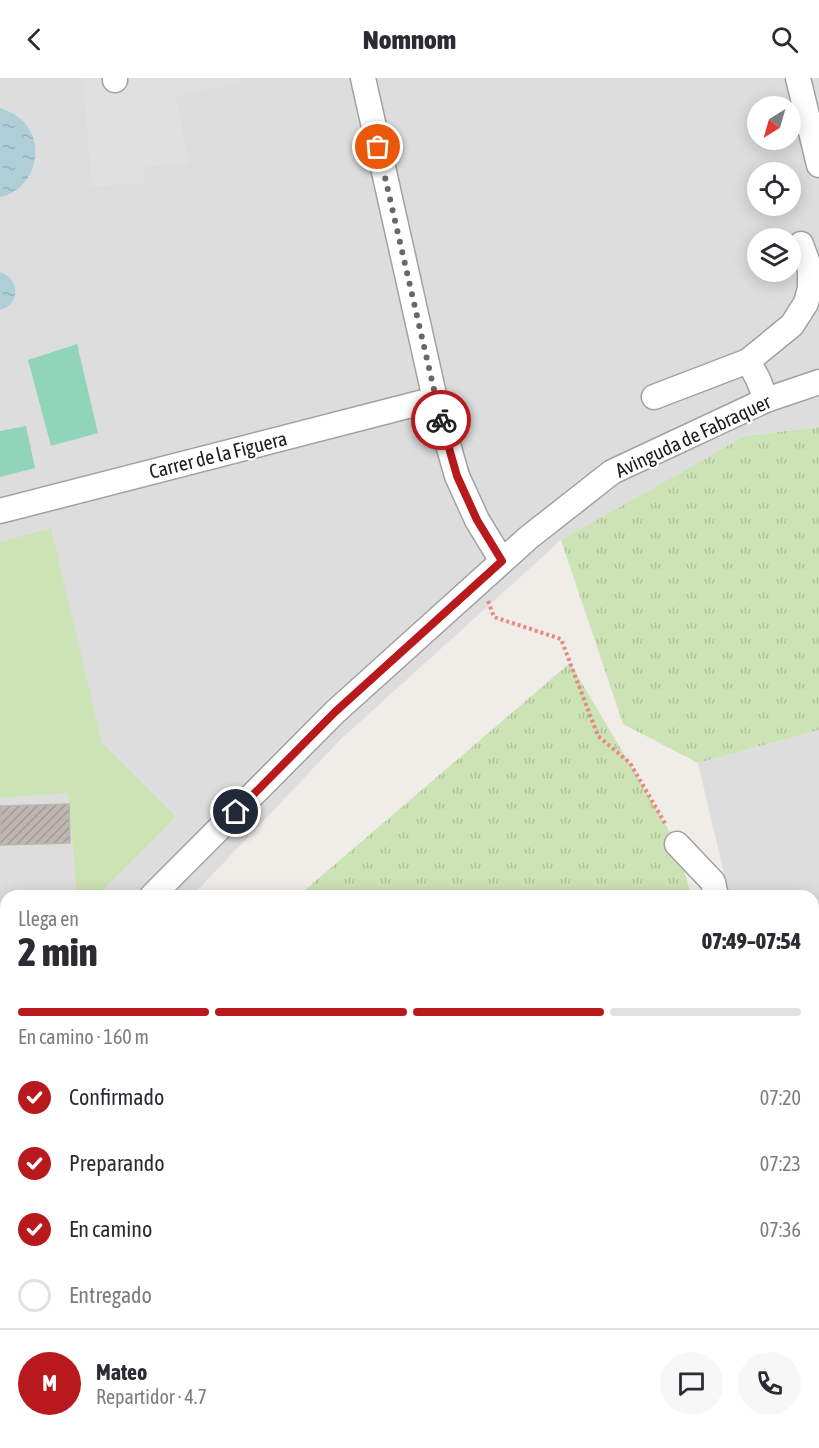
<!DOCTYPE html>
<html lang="es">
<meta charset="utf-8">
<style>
body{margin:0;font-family:"Asap Condensed",sans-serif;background:#f7f7f7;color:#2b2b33;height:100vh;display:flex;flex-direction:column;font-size:22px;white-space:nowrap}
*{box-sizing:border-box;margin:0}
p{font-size:20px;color:#7c7c81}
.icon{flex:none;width:33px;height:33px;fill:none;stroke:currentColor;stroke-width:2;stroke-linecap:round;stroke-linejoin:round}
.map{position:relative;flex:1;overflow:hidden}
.side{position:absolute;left:0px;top:812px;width:819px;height:560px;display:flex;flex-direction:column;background:#fff;border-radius:18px 18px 0 0;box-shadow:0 3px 15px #0003}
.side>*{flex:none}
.needle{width:39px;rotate:217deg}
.tools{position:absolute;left:747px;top:18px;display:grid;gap:12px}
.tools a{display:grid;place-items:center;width:54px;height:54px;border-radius:50%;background:#fff;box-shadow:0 3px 15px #0003;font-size:30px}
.pin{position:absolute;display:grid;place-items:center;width:51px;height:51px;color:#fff;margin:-26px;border:3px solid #fff;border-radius:50%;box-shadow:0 2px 6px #0007}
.courier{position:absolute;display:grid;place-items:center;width:60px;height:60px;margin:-30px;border:4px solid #b8191c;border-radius:50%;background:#fff;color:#222;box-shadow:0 2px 8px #0007}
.head em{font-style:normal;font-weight:800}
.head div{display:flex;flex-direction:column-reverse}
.head{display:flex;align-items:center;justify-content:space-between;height:102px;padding:0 18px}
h1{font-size:39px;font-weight:800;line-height:45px}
.bar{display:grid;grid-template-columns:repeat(4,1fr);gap:9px 6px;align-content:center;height:72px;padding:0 18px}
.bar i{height:8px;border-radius:4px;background:#e1e1e2}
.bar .on{background:#b8191c}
.bar p{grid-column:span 4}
.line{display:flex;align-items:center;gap:15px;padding:0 18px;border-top:2px solid #e1e1e2}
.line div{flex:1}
.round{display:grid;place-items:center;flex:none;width:63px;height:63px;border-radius:32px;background:#f7f7f7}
ol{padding:0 18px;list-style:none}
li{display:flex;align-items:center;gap:18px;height:66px}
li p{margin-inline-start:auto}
li .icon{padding:6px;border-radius:50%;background:#b8191c;color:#fff;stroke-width:4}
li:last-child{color:#7c7c81}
li i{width:33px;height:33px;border:3px solid #e1e1e2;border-radius:50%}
header{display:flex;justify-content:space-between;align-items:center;height:78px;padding:0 18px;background:#fff;font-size:27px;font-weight:800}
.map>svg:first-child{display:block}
.residential{fill:#deddde;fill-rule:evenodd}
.grass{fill:url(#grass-tufts)}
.garden{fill:#cce3b5}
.pitch{fill:#90d5b9}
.parking{fill:#e0e0e0}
.water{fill:url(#water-ripples)}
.building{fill:url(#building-hatch);stroke:#c0b4ac;stroke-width:1.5}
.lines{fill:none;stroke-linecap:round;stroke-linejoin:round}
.minor-casing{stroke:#a1a1a1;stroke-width:27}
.path{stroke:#e98880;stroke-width:4;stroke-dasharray:3 3;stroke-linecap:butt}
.minor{stroke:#fff;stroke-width:24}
.done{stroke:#696866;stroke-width:6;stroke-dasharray:0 10.8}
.route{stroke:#b8191c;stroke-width:8}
.labels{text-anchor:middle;stroke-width:4.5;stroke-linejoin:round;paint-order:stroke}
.street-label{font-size:20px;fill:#202020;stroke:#fff}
</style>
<header><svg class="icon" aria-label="back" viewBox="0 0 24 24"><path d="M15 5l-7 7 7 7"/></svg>Nomnom<svg class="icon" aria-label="search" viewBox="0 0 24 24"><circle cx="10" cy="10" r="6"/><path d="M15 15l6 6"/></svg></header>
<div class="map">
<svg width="819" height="1370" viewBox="0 0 819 1370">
<defs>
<pattern id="grass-tufts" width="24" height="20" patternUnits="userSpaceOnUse" patternTransform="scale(1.5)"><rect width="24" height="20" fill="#cce3b5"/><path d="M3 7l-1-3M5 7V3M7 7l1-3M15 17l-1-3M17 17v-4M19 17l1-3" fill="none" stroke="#afc29b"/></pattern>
<pattern id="water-ripples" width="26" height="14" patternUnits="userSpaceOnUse" patternTransform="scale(1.5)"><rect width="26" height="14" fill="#aecfd8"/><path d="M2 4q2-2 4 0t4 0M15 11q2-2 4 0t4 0" fill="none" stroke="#95b1b9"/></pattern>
<pattern id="building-hatch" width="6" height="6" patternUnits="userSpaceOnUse" patternTransform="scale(1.5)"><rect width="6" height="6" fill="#bdb6b1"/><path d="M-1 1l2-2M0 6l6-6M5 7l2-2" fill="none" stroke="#a29c98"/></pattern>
</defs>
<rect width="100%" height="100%" fill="#f0ede8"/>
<g class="residential">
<path d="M0 0H819V349L745 358 561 462 341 661 193 817 6 818V1015L0 1022ZM758 28H790V62H758ZM758 94H790V128H758ZM758 160H790V194H758Z"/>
<path d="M819 652V1091L813 1092V818L729 817 698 685Z"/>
</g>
<g class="grass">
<path d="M819 349V652L698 685 623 646 561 462 745 358Z"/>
<path d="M570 585 677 766 691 817 298 818Z"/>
<path d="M6 1067V1230L0 1231V1072Z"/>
<path d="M819 1112V1370H724L723 1365H813V1113Z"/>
<path d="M6 1250V1365H710L711 1370H0V1252Z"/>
</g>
<path class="garden" d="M51 450 102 665 176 739 98 817H77L68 715 0 720V464Z"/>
<g class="pitch">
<path d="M77 266 98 355 51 368 28 282Z"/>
<path d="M26 348 35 390 0 399V353Z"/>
</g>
<path class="parking" d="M83 0H238L239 5 176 18 189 85 145 89 144 105 92 109Z"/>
<g class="water">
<path d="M0 30C9 33 17 37 24 44 47 69 33 113 0 119Z"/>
<path d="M0 194C20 201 21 226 0 232Z"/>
</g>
<path class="building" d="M69 726 70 765 0 767V728Z"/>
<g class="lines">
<g class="minor-casing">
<g id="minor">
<path d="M115 0V2"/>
<path d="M363 0 435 321 457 398 477 442 502 483"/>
<path d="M798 0 819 87"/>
<path d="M748 283 758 301 766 322"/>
<path d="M654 319 748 283 792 247 806 225 810 210V191L801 166"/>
<path d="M0 433 435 321"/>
<path d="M677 766 713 804 716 818"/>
<path d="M152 818 335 634 528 460 612 394 766 322 819 304"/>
<path d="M0 966 6 960"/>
<path d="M813 1104 819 1103"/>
<path d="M813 1223 819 1249"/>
<path d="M0 1240 6 1239"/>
</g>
</g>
<g class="path">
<path d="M488 523 494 539 561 561 598 658 630 685 666 747"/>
<path d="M723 1365 724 1370"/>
</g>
<use href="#minor" class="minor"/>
</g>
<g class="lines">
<path class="done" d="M378 69 441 342"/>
<path class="route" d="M236 734 335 634 502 483 477 442 457 398 441 342"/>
</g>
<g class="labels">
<g class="street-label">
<text transform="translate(693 358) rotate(-25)" y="7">Avinguda de Fabraquer</text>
<text transform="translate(218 377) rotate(-14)" y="7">Carrer de la Figuera</text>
</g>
</g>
</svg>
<div class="tools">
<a><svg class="needle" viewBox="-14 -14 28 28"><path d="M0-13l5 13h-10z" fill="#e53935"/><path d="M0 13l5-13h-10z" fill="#7c7c81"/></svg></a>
<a><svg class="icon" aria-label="locate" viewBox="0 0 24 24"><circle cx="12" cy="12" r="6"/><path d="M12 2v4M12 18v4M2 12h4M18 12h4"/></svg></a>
<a><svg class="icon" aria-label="layers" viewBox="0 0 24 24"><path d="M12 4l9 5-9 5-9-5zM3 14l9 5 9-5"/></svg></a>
</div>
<div class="pin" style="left:378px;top:69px;background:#ea580c"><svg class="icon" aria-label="bag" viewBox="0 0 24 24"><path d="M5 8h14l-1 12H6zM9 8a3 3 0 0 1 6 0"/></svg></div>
<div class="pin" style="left:236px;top:734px;background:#1f2937"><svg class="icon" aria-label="home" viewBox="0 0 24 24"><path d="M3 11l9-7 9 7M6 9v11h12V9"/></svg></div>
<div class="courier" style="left:441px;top:342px"><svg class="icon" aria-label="bike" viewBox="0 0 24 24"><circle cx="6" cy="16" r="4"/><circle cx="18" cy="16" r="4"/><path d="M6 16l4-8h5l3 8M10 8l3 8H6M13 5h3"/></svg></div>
<section class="side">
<div class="head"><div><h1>2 min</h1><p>Llega en</p></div><em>07:49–07:54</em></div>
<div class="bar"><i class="on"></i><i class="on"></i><i class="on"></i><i></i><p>En camino · 160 m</p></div>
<ol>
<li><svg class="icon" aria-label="check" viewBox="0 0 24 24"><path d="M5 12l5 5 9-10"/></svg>Confirmado<p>07:20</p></li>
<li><svg class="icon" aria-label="check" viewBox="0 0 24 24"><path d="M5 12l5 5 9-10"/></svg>Preparando<p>07:23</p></li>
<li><svg class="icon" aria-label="check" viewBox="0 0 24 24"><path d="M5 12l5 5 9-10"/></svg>En camino<p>07:36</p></li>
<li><i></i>Entregado</li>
</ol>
<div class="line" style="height:108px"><b class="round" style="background:#b8191c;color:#fff">M</b><div><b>Mateo</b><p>Repartidor · 4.7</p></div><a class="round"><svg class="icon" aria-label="chat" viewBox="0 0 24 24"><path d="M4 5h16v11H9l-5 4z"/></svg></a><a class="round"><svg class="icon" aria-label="phone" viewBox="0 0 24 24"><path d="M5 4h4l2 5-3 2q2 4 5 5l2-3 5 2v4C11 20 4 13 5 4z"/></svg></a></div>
</section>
</div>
